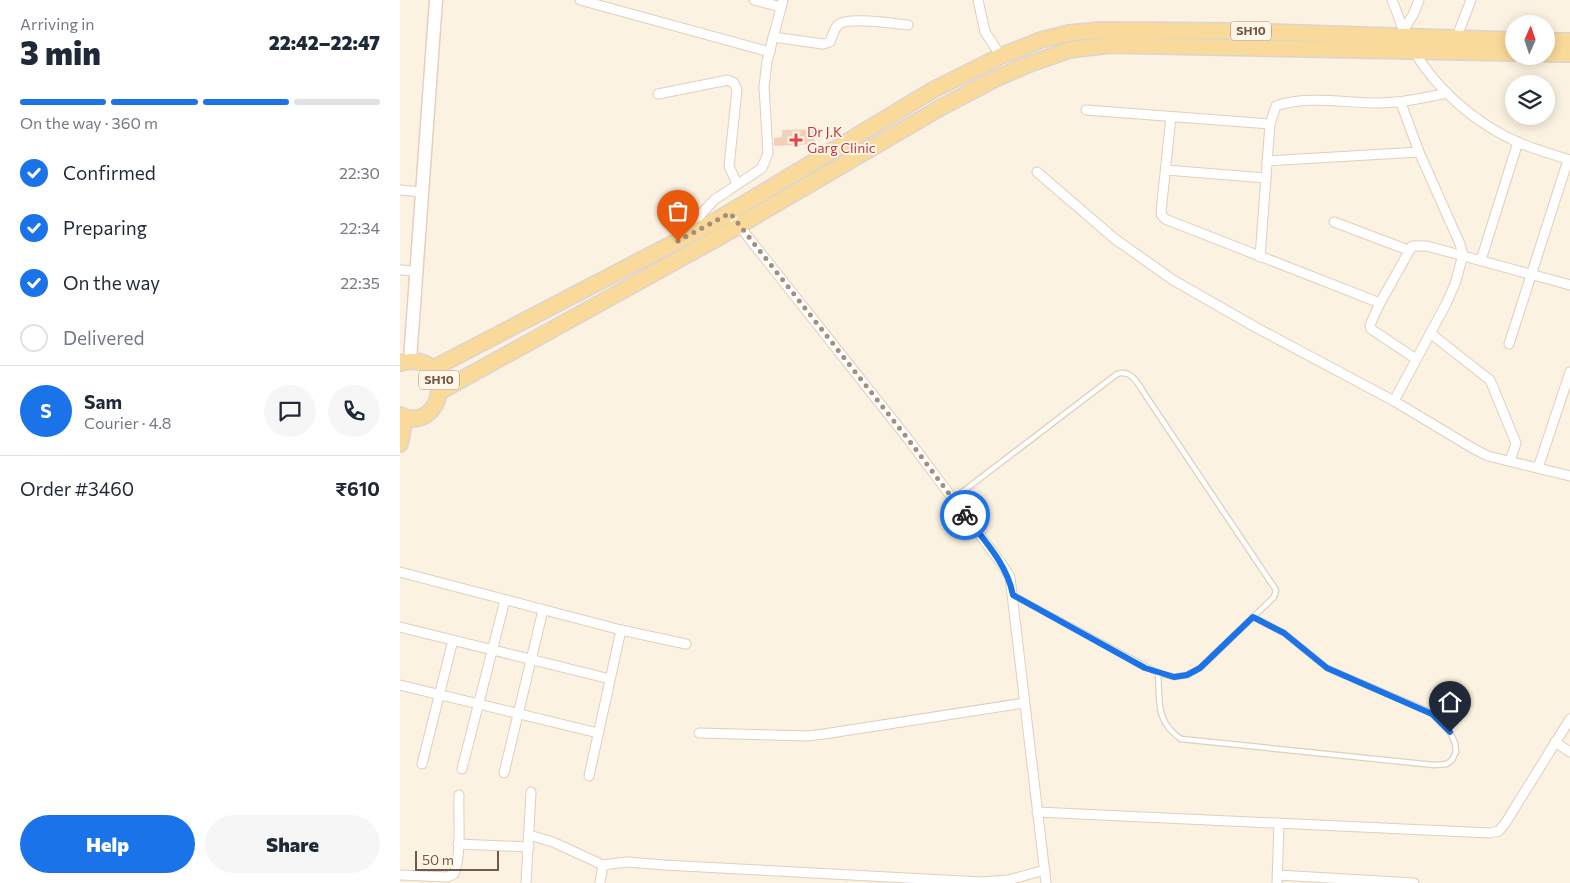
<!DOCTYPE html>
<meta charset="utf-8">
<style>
body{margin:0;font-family:Commissioner,sans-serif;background:#f6f6f7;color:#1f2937;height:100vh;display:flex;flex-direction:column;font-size:19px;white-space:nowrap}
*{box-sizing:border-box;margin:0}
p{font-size:16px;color:#747a83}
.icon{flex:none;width:28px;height:28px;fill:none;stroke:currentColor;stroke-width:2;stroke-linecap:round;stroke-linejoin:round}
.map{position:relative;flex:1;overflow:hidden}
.details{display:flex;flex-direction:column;background:#fff;width:400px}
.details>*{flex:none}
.needle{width:32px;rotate:3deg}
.tools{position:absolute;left:1105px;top:15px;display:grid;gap:10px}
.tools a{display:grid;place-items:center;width:50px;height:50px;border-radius:50%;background:#fff;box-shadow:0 2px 12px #0003;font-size:25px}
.scale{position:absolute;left:15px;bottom:12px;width:84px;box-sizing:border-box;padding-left:5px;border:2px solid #735948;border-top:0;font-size:14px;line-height:18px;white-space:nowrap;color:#735948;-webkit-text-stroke:4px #fff6e7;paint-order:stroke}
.pin{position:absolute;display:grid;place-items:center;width:42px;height:42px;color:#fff;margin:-51px -21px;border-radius:50% 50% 50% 0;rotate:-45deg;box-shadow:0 0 5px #0007}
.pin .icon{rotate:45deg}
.courier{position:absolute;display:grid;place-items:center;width:50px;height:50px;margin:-25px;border:4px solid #1a73e8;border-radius:50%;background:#fff;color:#222;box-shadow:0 1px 6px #0007}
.summary em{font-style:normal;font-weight:800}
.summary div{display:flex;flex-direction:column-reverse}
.summary{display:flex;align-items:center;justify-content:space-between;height:85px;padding:0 20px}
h1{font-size:32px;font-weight:800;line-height:38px}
.bar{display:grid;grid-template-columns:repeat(4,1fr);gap:8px 5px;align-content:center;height:60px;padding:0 20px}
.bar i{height:6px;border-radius:4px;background:#e0e1e3}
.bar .selected{background:#1a73e8}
.bar p{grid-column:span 4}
.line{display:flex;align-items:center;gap:12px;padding:0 20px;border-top:1px solid #e0e1e3}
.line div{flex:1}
.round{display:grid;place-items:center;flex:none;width:52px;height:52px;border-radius:26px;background:#f6f6f7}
ol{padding:0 20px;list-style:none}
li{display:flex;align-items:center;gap:15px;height:55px}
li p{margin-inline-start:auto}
li .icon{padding:5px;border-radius:50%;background:#1a73e8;color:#fff;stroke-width:4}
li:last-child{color:#747a83}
li i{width:28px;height:28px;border:2px solid #e0e1e3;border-radius:50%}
.action{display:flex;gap:10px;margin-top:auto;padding:10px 20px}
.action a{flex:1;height:58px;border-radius:30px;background:#1a73e8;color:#fff;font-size:20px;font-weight:800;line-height:58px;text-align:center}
.action a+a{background:#f6f6f7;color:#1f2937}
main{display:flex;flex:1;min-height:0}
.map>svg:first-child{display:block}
.building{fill:#f1d1b9}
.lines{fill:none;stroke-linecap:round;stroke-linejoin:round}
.service-casing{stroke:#e0cfbd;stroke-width:7}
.minor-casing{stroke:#e0cfbd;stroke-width:11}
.secondary-casing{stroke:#e5d0bb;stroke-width:15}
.primary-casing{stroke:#dbd4cf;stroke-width:18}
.service{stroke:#fff;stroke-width:4.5}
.minor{stroke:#fff;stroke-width:9}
.secondary{stroke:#fff;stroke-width:12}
.primary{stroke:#fada9a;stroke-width:15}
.done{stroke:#a38f7e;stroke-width:5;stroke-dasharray:0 9}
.route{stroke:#1a73e8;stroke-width:6}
.health-dot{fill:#e0444e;stroke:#fff6e7;stroke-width:2}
.labels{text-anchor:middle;stroke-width:4;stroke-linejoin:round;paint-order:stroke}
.shield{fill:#fff6e7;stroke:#9d8878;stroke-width:1}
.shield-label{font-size:12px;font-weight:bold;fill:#735948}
.health-label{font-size:14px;fill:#be3a42;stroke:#fff6e7;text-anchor:start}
</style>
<main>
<section class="details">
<div class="summary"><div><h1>3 min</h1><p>Arriving in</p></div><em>22:42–22:47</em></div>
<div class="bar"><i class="selected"></i><i class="selected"></i><i class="selected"></i><i></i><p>On the way · 360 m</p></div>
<ol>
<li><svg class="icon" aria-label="check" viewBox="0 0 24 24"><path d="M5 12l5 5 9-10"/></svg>Confirmed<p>22:30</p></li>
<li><svg class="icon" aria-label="check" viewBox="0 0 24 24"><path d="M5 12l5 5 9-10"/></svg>Preparing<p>22:34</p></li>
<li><svg class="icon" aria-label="check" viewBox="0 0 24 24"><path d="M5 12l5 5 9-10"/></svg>On the way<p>22:35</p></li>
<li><i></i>Delivered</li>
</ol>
<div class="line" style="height:90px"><b class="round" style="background:#1a73e8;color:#fff">S</b><div><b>Sam</b><p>Courier · 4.8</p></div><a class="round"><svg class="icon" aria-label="chat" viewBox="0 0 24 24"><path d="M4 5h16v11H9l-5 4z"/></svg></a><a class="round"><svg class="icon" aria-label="phone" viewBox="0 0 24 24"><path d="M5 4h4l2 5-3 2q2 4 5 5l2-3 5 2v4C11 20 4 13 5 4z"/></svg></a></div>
<div class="line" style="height:65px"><div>Order #3460</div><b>₹610</b></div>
<div class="action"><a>Help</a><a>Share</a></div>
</section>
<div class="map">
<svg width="1170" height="883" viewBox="0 0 1170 883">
<rect width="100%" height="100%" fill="#fcf2e1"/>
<path class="building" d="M415 129V144L374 146V138L382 137V130Z"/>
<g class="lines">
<g class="service-casing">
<g id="service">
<path d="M553 499 717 374C733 368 740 388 748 399L876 590 874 597 800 668 787 675 774 677 758 673 613 595"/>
<path d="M758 673C760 702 755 721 781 739L1034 765 1047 764 1052 760 1056 752 1055 743 1050 732 1032 713 927 668 884 633 853 617"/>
</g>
</g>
<g class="minor-casing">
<g id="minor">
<path d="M180 0 370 52"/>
<path d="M354 0 381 7"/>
<path d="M578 0 585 32 601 56"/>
<path d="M992 0C997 12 1001 25 1006 36 1029 84 1074 124 1122 144 1138 150 1154 155 1170 160"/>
<path d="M1004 29 1013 15 1019 0"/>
<path d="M373 37 423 44 430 42C432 37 434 29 438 25 447 16 495 24 508 25"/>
<path d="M1056 39 1071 0"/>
<path d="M258 94 328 80 334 83 337 90 329 166 337 184"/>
<path d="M686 110 870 124"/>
<path d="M771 117 762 202 761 214 765 219 980 303"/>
<path d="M867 161 1019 152"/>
<path d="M766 170 866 178"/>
<path d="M637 172 715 239 773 280 857 328 994 401 1074 449 1088 456 1170 476"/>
<path d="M0 190 22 192"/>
<path d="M329 213 508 439 601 563 610 577 646 883"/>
<path d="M934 222 1008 250"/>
<path d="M284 233 314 200 362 168 368 153 364 87 367 61 383 0"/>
<path d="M860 257 870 124 876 106C907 95 945 103 977 103 1001 103 1023 98 1047 93"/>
<path d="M1081 260 1118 142"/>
<path d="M0 270 15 271"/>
<path d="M1030 333 1090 380 1116 443 1110 461"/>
<path d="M1109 344 1168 160"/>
<path d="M1016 359 971 329 970 325 980 303 1012 246H1027L1170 285"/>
<path d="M994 401 1046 304 1055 284 1063 255 1060 244 1019 152 1001 103"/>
<path d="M1138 468 1170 372"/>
<path d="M0 572 221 630 286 644"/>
<path d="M0 627 210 679"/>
<path d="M0 685 198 733"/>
<path d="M299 733 407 736 424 734 624 703"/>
<path d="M1155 742 1170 752"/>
<path d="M22 764 53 640"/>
<path d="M62 769 105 600"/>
<path d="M104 773 143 610"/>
<path d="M189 776 221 630"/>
<path d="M637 812 1090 833 1099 831 1106 822 1170 719"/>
<path d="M129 835 153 842 203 865 227 862 264 865 582 882 608 880 645 870"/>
<path d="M58 844 129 847"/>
<path d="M0 875 47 877 54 874C62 851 58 820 59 795"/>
<path d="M878 875 1014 883"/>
<path d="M126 883 131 792"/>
<path d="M200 883 203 865"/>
<path d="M877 883 879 823"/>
</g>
</g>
<g class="secondary-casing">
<path id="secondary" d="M10 360 36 0"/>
</g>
<g class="primary-casing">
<g id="primary">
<path d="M1146 41H1170"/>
<path d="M1146 54H1170"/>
<path d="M0 363C60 348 44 437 0 415"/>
<path d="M32 369 312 223 533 90 601 56 641 40 669 33 701 30 839 31 1114 40"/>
<path d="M41 391 323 235 540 108 595 79 627 65 669 50 710 45 1114 53"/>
<path d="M0 444 5 418"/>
</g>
</g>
<use href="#service" class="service"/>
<use href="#minor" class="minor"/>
<use href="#secondary" class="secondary"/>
<use href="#primary" class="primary"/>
</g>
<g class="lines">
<path class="done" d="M278 241 330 213 508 439 565 515"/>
<path class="route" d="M565 515C584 540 607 564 613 595L745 668 774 677 787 675 800 668 853 617 884 633 927 668 1032 714 1050 732"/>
</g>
<path class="health-dot" d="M393.5 132.5h5v5h5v5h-5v5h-5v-5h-5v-5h5z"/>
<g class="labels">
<g class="shield">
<rect x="831" y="21.5" width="40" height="19" rx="4"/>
<rect x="19" y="370.5" width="40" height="19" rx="4"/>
</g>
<g class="shield-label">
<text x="851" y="35">SH10</text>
<text x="39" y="384">SH10</text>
</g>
<g class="health-label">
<text x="407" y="137">Dr J.K<tspan x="407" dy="16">Garg Clinic</tspan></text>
</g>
</g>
</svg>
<div class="tools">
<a><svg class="needle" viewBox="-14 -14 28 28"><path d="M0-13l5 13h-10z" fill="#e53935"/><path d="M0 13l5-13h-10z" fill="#747a83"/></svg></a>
<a><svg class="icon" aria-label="layers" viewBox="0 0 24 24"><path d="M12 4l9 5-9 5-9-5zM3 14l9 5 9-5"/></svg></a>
</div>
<div class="scale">50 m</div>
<div class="pin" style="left:278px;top:241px;background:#ea580c"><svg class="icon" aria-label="bag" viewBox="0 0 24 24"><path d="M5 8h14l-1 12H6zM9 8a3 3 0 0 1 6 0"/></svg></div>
<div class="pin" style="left:1050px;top:732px;background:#1f2937"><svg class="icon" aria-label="home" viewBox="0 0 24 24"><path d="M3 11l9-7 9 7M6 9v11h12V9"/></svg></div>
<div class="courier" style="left:565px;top:515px"><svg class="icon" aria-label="bike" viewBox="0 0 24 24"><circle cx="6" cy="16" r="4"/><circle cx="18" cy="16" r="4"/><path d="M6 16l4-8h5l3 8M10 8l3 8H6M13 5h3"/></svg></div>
</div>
</main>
